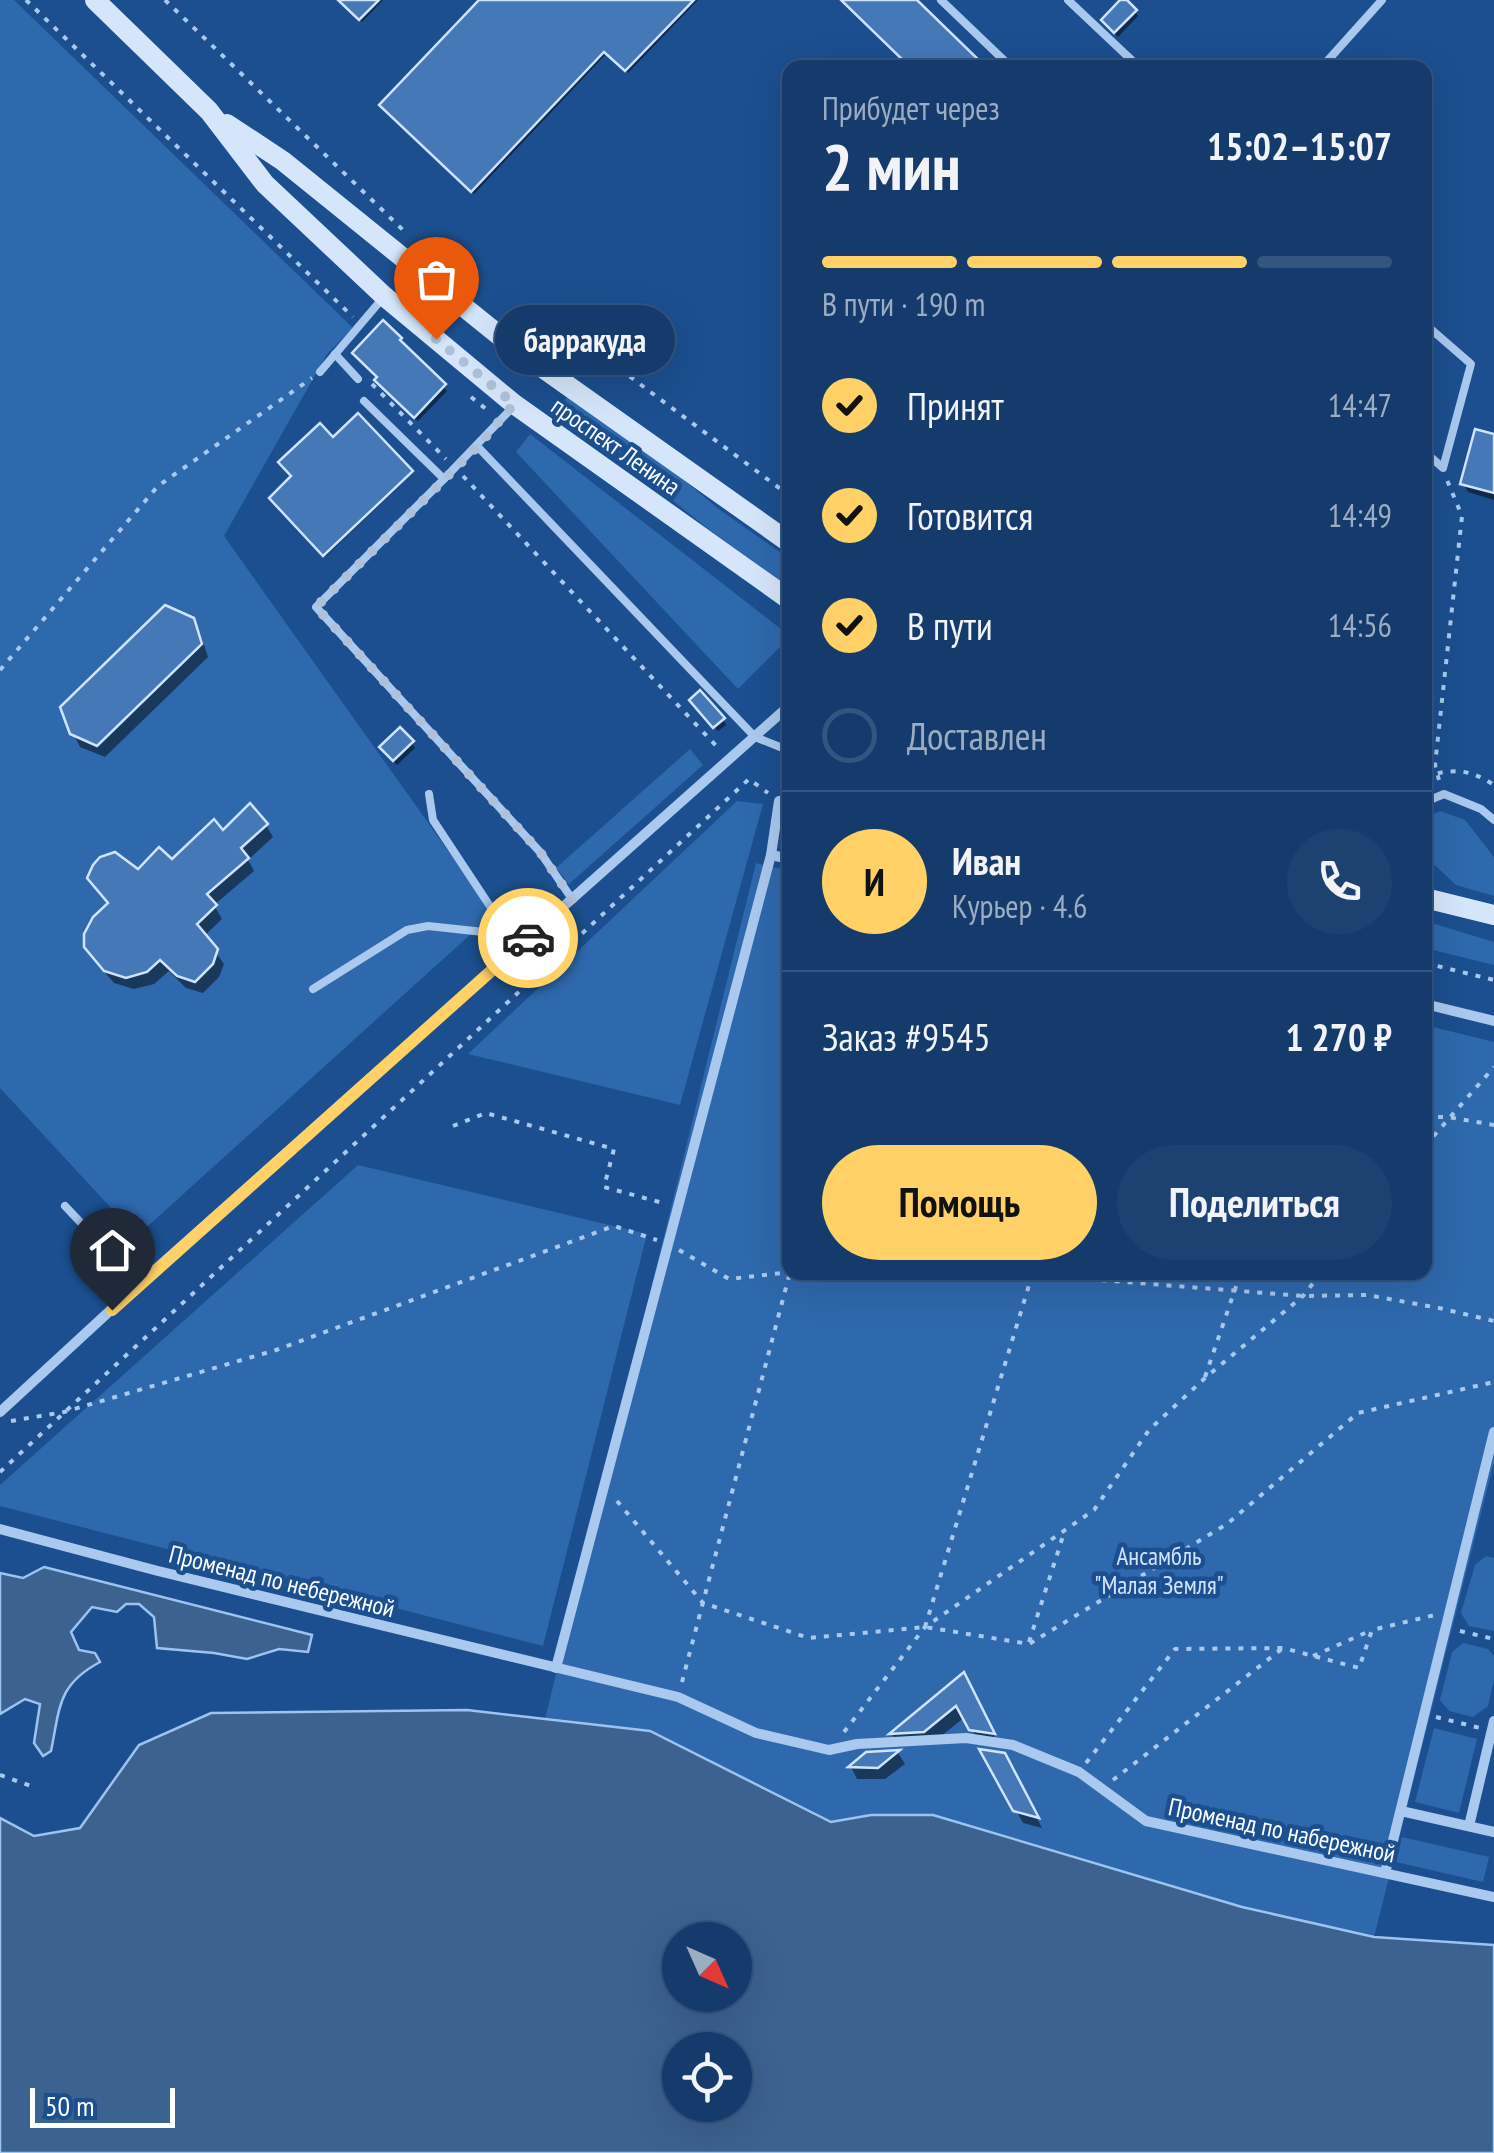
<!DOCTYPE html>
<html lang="ru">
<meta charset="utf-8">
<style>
body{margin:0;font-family:"PT Sans Narrow",sans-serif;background:#1d4271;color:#f1f3f6;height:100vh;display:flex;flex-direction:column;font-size:38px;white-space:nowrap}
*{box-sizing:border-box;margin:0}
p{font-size:32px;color:#9dadc1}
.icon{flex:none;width:55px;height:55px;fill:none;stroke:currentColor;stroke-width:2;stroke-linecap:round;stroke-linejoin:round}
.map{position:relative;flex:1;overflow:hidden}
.sheet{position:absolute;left:782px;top:60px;width:650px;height:1220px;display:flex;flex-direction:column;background:#143b6b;border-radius:20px;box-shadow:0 10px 40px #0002,0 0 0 2px #33557e}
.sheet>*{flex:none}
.needle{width:65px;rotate:135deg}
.fabs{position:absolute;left:662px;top:1922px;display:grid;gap:20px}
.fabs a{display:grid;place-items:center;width:90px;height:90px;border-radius:50%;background:#143b6b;box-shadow:0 10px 40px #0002,0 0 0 2px #33557e;font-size:50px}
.scale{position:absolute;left:30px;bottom:25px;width:145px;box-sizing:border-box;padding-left:10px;border:5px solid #fff;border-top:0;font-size:28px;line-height:35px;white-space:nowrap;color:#fff;-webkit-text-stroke:8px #1b4f8f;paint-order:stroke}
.pin{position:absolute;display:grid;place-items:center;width:85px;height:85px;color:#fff;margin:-102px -42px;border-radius:50% 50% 50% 0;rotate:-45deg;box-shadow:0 0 10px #0007}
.pin .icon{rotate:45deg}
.courier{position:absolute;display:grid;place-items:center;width:100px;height:100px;margin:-50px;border:8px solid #ffd166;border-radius:50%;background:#fff;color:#222;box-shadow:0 2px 12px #0007}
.bubble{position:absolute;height:70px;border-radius:35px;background:#143b6b;box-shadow:0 10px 40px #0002,0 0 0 2px #33557e;font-size:32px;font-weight:700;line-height:70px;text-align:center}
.headline em{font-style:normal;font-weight:700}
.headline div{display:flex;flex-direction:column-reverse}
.headline{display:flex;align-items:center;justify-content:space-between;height:170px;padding:0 40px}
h1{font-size:65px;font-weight:700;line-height:75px}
.bar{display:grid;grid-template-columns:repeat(4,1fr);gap:15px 10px;align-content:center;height:120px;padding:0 40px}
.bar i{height:12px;border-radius:8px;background:#33557e}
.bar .current{background:#ffd166}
.bar p{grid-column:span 4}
.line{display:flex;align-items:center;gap:25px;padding:0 40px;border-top:2px solid #33557e}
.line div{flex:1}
.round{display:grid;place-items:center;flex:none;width:105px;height:105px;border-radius:52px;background:#1d4271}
ol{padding:0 40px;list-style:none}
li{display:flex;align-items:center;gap:30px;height:110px}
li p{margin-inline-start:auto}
li .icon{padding:10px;border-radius:50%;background:#ffd166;color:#111;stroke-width:4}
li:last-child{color:#9dadc1}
li i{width:55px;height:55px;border:5px solid #33557e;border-radius:50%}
.button{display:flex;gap:20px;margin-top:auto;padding:20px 40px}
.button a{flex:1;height:115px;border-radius:60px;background:#ffd166;color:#111;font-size:40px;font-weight:700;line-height:115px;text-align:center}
.button a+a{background:#1d4271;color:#f1f3f6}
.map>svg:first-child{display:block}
.green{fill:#2e69ad}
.water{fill:#3c6290;stroke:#9cc4f0;stroke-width:2.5;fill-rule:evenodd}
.shadow{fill:#0007}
.building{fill:#4478b7;stroke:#cfe3fa;stroke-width:2.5}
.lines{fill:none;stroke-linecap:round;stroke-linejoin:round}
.path{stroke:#a9c9ee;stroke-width:4;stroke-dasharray:5 8;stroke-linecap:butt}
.lane{stroke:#a9c9ee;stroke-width:8}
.street{stroke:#a9c9ee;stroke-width:10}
.secondary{stroke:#d6e6fa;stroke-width:20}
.done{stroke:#afc1d8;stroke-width:10;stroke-dasharray:0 18}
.route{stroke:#ffd166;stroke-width:12}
.labels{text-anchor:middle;stroke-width:9;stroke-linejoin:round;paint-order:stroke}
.street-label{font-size:25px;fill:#fff;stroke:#1b4f8f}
.park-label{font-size:25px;fill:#cfe3fa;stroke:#1b4f8f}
</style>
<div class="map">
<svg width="1494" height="2153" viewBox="0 0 1494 2153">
<rect width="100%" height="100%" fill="#1b4f8f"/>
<g class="green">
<path d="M0 0H14L353 328 327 354 224 536 493 914 137 1236 0 1088Z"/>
<path d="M569 394H579L720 510 790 559V588L707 528 565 414 561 405Z"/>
<path d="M530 434 790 636V637L738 689 516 452Z"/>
<path d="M690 749 703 765 569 884 556 868Z"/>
<path d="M737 801 763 804 680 1105 468 1054Z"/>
<path d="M1440 811 1465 820 1494 857V896L1456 885 1425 856V818Z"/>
<path d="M756 863 790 871V1272H1425V1025L1494 1042V1462L1374 1937 1242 1907 871 1815 831 1822 650 1731 545 1719Z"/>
<path d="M1425 921 1494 942V965L1425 948Z"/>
<path d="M358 1165 647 1234 543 1646 0 1506V1485Z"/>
<path d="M1486 1556 1494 1558V1631L1469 1626 1461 1613 1475 1565Z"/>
<path d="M1463 1643 1488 1649 1494 1656V1680L1488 1706 1473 1717 1449 1711 1440 1700 1452 1652Z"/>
<path d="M1434 1728 1477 1739 1459 1813 1415 1802Z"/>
<path d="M1402 1837 1489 1857 1483 1882 1396 1862Z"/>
</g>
<g class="water">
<path d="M44 1567 312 1635 308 1652 279 1649 247 1659 214 1653 157 1648 154 1617 139 1604H126L117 1612 92 1607 71 1632 79 1650 95 1653 100 1662C57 1685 60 1708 51 1751L43 1756 34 1743 40 1704 25 1699 0 1714V1573L23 1578Z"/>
<path d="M467 1710 650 1731 831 1822 871 1815H933L1242 1907 1374 1937 1494 1945V2153H0V1818L34 1836 80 1828 139 1745 211 1713ZM680 1940H735V1995H680ZM680 2050H735V2105H680Z"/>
</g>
<g class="shadow">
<path d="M339 0H383L362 22Z"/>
<path d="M482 0H698L628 73 607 53 474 194 384 108Z"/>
<path d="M1135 11 1138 16 1118 37 1104 21Z"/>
<path d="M400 340 447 391 418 421 380 385Z"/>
<path d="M1494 437V500L1468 492 1463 483Z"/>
<path d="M333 441 412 474 326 556 273 500Z"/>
<path d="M192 620 200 633 208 657 105 757 80 747 73 733Z"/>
<path d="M695 705 723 719 726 725 718 731Z"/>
<path d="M412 743 415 748 397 765 385 752Z"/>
<path d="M266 825 273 837 248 860 254 871 214 905 222 919 204 936 224 964 219 977 203 993 186 988 169 971 154 984 134 989 114 983 94 960 86 946 109 905 90 878 138 873 172 862 223 834Z"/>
<path d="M963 1676 999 1745 979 1742 965 1717 931 1744 898 1745 892 1734Z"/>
<path d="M984 1752 1011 1768 1042 1828 1023 1823Z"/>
<path d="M898 1753 905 1764 885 1779H857L851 1767 866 1755Z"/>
</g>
<g class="building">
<path d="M338 0H379L359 20Z"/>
<path d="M479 0H694L625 71 604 52 471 192 379 105Z"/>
<path d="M841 0H917L987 68H911Z"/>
<path d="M1120 0H1127L1137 10 1114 33 1101 20Z"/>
<path d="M383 320 402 338 400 340 446 384 414 418 374 380 377 377 352 353Z"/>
<path d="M358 413 413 471 323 556 269 498 291 476 278 462 320 423 333 437Z"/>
<path d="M1475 429 1494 434V493L1460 484Z"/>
<path d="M165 605 194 618 202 644 97 746 70 734 60 707Z"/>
<path d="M700 690 725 718 713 728 689 700Z"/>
<path d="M400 727 414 741 393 761 379 747Z"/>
<path d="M250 803 268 824 241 848 249 858 207 894 217 905 197 924 218 949 213 964 195 982 177 976 160 960 147 972 126 978 104 971 84 947V934L93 917 108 903 87 878 93 865 100 857 115 852 138 869 159 847 172 859 214 819 223 830Z"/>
<path d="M964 1672 995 1734 969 1730 956 1706 924 1732 889 1734Z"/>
<path d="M979 1749 1005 1753 1039 1818 1013 1811Z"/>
<path d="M900 1750 878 1768 848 1767 866 1752Z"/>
</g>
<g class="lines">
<g class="path">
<path d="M26 0 353 317"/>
<path d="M165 0 403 230"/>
<path d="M529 333 546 314 790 496"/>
<path d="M573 334 589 317"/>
<path d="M372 384 446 459"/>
<path d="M471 397 491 413"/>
<path d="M463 476 720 750"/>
<path d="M0 670 158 486 312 378"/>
<path d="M1425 776C1454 769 1468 768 1494 785"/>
<path d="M1439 780 1435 765 1462 516 1447 480"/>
<path d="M1425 963 1494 980"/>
<path d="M1425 1117H1448L1494 1125"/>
<path d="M453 1126 486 1113 614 1149 604 1187 663 1203"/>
<path d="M1425 1146 1494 1067"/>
<path d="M679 1250 729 1279 791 1272"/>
<path d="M998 1272 1303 1296 1367 1295 1439 1308 1494 1321"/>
<path d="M1205 1377 1241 1272"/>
<path d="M11 1421 64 1412 276 1350 614 1226 657 1240"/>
<path d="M0 1472 749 779 768 793"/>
<path d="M617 1501 703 1603 809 1638 925 1627 1029 1644 1227 1524 1358 1413 1494 1382"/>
<path d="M925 1627 1033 1272"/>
<path d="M1460 1631 1494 1639"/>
<path d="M1029 1642 1064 1533"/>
<path d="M1313 1656 1372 1630"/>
<path d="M682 1682 789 1276"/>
<path d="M1436 1717 1480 1728"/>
<path d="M844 1732 925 1627 1094 1510 1149 1430 1205 1378 1303 1296 1322 1272"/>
<path d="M1086 1763 1175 1649 1283 1648 1359 1668 1372 1630 1435 1615"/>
<path d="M0 1775 31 1786"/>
<path d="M1113 1780 1283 1648"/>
</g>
<g class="lane">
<path d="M941 0 1012 68"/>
<path d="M1068 0 1140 68"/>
<path d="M1321 68 1382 0"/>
<path d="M1425 324 1471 364 1443 468 1425 452"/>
<path d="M335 354 358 379"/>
<path d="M320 372 382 299"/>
<path d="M364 401 444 479 316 607 540 852 572 899"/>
<path d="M477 446 755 737 790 751"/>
<path d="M444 479 512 408"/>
<path d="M429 794 433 820 517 947"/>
<path d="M1425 802 1444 794 1481 809 1494 820"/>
<path d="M313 989 407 930 428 926 511 935"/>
<path d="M65 1206 139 1284"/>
</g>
<g class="street">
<path d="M771 855 790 859"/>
<path d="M1425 1004 1494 1021"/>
<path d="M0 1412 139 1284 790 705"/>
<path d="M0 1529 158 1571 678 1697 756 1733 829 1750 857 1744 966 1738 1013 1745 1079 1772 1146 1821 1494 1897"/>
<path d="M556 1668 771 855 779 801"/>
<path d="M1401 1811 1494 1832"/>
<path d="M1469 1826 1494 1721"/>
<path d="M1385 1873 1494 1432"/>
</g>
<g class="secondary">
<path d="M95 0 209 111 265 184 384 296 514 404 790 600"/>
<path d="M227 124 283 161 516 349 790 543"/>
<path d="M1425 898 1494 915"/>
</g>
</g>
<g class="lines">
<path class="done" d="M436 339 514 404 478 446 316 607 540 852 572 899 528 938"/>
<path class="route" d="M112 1310 528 938"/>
</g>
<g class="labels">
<g class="street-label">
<text transform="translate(616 446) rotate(35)" y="9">проспект Ленина</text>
<text transform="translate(282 1581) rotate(14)" y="9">Променад по небережной</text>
<text transform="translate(1282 1830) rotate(12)" y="9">Променад по набережной</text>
</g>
<g class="park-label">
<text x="1159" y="1565">Ансамбль<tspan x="1159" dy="29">"Малая Земля"</tspan></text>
</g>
</g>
</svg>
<div class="fabs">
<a><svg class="needle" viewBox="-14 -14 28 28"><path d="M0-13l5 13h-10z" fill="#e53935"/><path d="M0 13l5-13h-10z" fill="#9dadc1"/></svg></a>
<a><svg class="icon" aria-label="locate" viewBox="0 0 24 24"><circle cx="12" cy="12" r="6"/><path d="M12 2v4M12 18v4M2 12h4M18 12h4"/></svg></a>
</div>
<div class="scale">50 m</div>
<div class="pin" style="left:436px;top:339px;background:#ea580c"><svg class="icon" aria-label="bag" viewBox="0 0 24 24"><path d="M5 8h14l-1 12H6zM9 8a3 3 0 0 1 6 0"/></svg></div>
<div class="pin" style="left:112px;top:1310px;background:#1f2937"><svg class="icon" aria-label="home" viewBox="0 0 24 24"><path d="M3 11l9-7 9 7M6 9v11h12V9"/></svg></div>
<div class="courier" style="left:528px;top:938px"><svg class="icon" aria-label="car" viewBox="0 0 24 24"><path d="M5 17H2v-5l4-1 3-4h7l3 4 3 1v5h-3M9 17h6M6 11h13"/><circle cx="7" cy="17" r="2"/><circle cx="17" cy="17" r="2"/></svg></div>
<div class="bubble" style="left:495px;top:305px;width:180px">барракуда</div>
<section class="sheet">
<div class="headline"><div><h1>2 мин</h1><p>Прибудет через</p></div><em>15:02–15:07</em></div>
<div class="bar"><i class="current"></i><i class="current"></i><i class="current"></i><i></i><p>В пути · 190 m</p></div>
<ol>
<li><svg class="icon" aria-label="check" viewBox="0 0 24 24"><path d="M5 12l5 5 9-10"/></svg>Принят<p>14:47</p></li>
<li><svg class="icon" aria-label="check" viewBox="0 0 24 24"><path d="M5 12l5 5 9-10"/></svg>Готовится<p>14:49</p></li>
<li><svg class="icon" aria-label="check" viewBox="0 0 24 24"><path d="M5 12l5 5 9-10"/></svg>В пути<p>14:56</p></li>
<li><i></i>Доставлен</li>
</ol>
<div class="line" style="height:180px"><b class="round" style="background:#ffd166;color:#111">И</b><div><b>Иван</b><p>Курьер · 4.6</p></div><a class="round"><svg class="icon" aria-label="phone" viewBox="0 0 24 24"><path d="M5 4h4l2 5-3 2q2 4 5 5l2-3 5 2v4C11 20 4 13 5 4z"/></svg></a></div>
<div class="line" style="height:130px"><div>Заказ #9545</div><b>1 270 ₽</b></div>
<div class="button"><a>Помощь</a><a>Поделиться</a></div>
</section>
</div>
